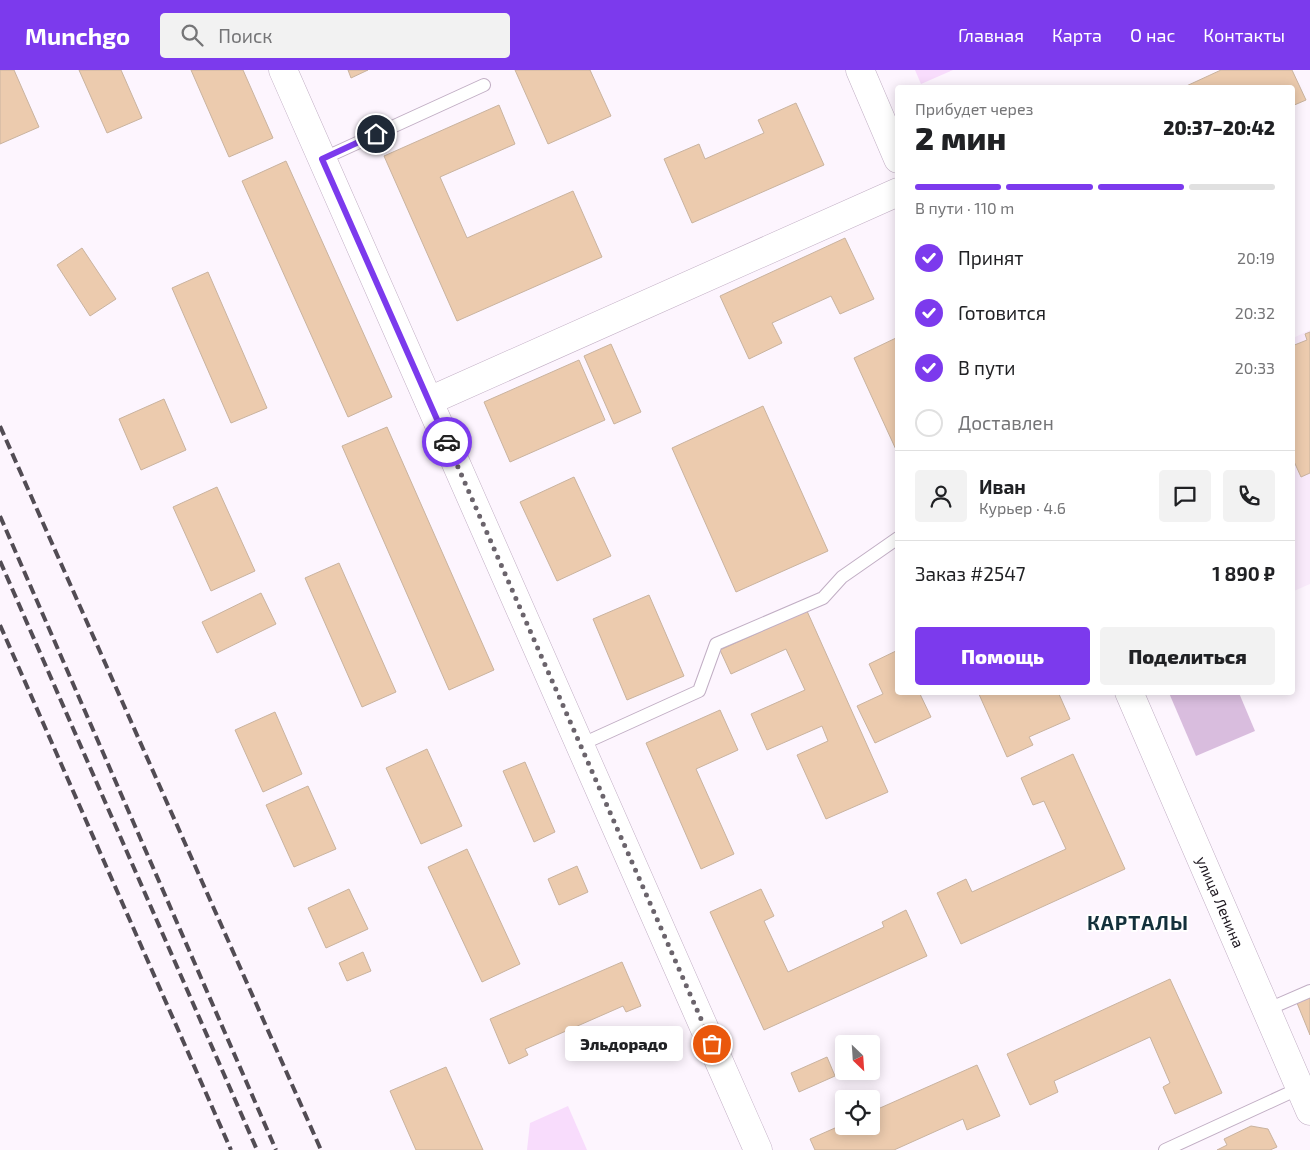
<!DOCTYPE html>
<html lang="ru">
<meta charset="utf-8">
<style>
body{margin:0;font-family:"Exo 2",sans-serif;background:#f2f2f2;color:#202124;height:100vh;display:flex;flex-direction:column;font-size:19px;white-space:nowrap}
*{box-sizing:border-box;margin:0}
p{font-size:16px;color:#757577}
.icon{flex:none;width:28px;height:28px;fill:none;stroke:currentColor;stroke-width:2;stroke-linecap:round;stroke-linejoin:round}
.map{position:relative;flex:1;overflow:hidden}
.details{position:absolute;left:895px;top:15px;width:400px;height:610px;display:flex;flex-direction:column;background:#fff;border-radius:5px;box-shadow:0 2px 12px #0003}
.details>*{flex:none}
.needle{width:32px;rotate:155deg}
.buttons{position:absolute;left:835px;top:965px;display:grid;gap:10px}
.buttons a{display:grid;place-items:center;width:45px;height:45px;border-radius:5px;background:#fff;box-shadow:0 2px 12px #0003;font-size:25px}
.pin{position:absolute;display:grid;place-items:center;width:42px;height:42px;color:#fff;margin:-21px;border:2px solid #fff;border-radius:50%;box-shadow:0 1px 5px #0007}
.courier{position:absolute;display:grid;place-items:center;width:50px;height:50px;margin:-25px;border:4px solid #7c3aed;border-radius:50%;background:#fff;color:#222;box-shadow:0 1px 6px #0007}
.bubble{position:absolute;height:35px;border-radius:5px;background:#fff;box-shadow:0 2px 12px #0003;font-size:16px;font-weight:800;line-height:35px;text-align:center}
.overview em{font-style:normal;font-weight:800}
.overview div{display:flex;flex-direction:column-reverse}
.overview{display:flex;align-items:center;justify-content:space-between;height:85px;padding:0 20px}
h1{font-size:32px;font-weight:800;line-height:38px}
.bar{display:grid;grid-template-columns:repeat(4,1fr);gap:8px 5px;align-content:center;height:60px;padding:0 20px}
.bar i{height:6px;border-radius:4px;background:#e0e0e0}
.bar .selected{background:#7c3aed}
.bar p{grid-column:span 4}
.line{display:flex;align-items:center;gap:12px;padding:0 20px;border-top:1px solid #e0e0e0}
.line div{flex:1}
.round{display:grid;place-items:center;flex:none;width:52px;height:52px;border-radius:5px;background:#f2f2f2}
ol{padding:0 20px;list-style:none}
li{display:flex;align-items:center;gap:15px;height:55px}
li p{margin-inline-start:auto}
li .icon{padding:5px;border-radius:50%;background:#7c3aed;color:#fff;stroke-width:4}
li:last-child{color:#757577}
li i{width:28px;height:28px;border:2px solid #e0e0e0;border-radius:50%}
.cta{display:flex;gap:10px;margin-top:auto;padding:10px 20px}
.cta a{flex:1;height:58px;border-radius:5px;background:#7c3aed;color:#fff;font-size:20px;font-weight:800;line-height:58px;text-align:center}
.cta a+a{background:#f2f2f2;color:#202124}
header{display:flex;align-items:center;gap:30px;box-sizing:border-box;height:70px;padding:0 25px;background:#7c3aed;color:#fff}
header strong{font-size:24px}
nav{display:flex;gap:28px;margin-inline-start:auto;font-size:18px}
.search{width:350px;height:45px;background:#f2f2f2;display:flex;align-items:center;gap:12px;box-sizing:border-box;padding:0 18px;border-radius:5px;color:#757577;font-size:19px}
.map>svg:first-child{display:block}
.built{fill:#f9eafb}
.green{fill:#f8dcfc}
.forest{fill:#d9bdde}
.building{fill:#eccbae;stroke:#c9b39f}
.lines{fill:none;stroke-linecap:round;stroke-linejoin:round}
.service-casing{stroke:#c1aec4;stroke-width:14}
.tertiary-casing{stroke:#c1aec4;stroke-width:29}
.service{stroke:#fff;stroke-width:12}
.tertiary{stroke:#fff;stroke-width:28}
.rail{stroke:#524c54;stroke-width:4;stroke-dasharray:10 5;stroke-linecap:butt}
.done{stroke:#6b646c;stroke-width:5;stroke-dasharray:0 9}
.route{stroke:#7c3aed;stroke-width:6}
.labels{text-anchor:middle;stroke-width:4;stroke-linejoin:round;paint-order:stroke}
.street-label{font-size:15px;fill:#1c161e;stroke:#fff}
.district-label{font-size:20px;font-weight:bold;letter-spacing:1px;fill:#13303b;stroke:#fff}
</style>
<header>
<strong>Munchgo</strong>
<div class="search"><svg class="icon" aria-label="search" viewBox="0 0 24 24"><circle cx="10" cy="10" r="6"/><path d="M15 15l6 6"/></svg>Поиск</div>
<nav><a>Главная</a><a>Карта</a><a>О нас</a><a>Контакты</a></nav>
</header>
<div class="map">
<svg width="1310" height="1080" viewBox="0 0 1310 1080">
<rect width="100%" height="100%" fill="#fdf5fe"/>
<path class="built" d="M1310 260V514L1294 521 1293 268Z"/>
<g class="green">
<path d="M915 0H953L921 14Z"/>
<path d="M568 1036 587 1080H527L530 1053Z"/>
</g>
<path class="forest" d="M1169 623H1239L1255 661 1196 686Z"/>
<g class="building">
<path d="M0 0H14L39 57 0 74Z"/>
<path d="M79 0H121L142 48 107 63Z"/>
<path d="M191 0H243L273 68 229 87Z"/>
<path d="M348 0H368L351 8Z"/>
<path d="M515 0H590L611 46 548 74Z"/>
<path d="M1221 0H1292L1306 30 1292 36V18H1182Z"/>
<path d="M796 33 824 95 692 153 664 89 699 74 705 89 764 63 758 50Z"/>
<path d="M499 35 515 74 440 107 467 168 573 121 602 187 457 251 384 86Z"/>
<path d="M286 91 392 327 348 347 242 111Z"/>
<path d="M845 168 874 229 840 244 831 226 772 253 782 273 749 289 720 226Z"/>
<path d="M82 178 116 229 90 246 57 195Z"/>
<path d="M208 202 267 338 231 353 172 218Z"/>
<path d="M1310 262V403L1301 407 1292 387V276L1307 270 1305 264Z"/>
<path d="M896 268 898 273V384L854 288Z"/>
<path d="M611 274 641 342 614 354 584 286Z"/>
<path d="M579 290 605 350 510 392 484 332Z"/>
<path d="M164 329 186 380 141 400 119 349Z"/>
<path d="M763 336 828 481 736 522 672 378Z"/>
<path d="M387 357 494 600 449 620 342 376Z"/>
<path d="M574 407 611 486 557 511 520 432Z"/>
<path d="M217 417 255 501 211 521 173 437Z"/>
<path d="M339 493 396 622 362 637 305 508Z"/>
<path d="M261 523 276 554 217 583 202 552Z"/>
<path d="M649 525 684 606 627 630 593 549Z"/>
<path d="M807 541 888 722 826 749 797 685 828 671 822 656 767 680 751 644 805 620 786 579 731 604 720 580Z"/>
<path d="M898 580V622H919L931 647 875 673 857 636 883 624 869 594Z"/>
<path d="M978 622H1058L1070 649 1029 667 1033 675 1007 687Z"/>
<path d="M720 640 738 680 696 699 734 784 701 799 646 673Z"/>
<path d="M275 642 302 704 263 722 235 660Z"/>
<path d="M427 679 462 756 421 774 386 698Z"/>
<path d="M1073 684 1125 799 961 874 937 823 966 809 972 822 1066 779 1044 731 1033 735 1021 708Z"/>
<path d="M525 692 555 762 534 772 503 701Z"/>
<path d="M308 716 336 779 294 797 266 735Z"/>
<path d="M467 779 520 894 482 912 428 797Z"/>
<path d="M577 796 588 822 559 835 548 809Z"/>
<path d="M349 819 368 859 326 878 308 838Z"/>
<path d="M761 819 774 846 764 851 788 902 884 857 882 852 906 840 927 886 764 960 710 842Z"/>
<path d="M363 882 371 901 347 911 339 893Z"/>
<path d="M622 892 641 936 626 942 623 936 525 979 528 985 509 994 490 949Z"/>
<path d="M1170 909 1222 1023 1175 1044 1163 1017 1170 1013 1150 967 1054 1011 1058 1022 1030 1035 1007 984Z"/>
<path d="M1310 928V965L1297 933Z"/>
<path d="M827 987 835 1006 799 1022 791 1003Z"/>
<path d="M977 995 1000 1046 967 1060 963 1049 894 1080H815L810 1069 844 1054V1056H871V1042Z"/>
<path d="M446 997 483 1080H416L390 1021Z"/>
<path d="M1251 1056 1268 1059 1277 1077 1270 1080H1217L1227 1075 1224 1069Z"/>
</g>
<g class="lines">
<g class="service-casing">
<g id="service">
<path d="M322 89 484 15"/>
<path d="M580 675 699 621 716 574 823 528 842 507 898 468"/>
<path d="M1266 940 1310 921"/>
<path d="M1165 1080 1300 1018"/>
</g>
</g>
<g class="tertiary-casing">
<g id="tertiary">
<path d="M283 0 758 1080"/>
<path d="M860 0 898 89"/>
<path d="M429 331 898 122"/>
<path id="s1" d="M1129 622 1310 1041"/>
</g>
</g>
<use href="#service" class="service"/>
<use href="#tertiary" class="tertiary"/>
<g class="rail">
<path d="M0 356 321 1080"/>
<path d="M0 446 276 1080"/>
<path d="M0 491 257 1080"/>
<path d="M0 555 231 1080"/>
</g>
</g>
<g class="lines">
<path class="done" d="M447 372 712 974"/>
<path class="route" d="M376 64 322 89 447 372"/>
</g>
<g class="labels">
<g class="street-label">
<text dy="5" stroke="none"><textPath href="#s1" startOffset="229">улица Ленина</textPath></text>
</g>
<g class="district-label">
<text x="1138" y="860">КАРТАЛЫ</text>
</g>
</g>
</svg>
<div class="buttons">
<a><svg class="needle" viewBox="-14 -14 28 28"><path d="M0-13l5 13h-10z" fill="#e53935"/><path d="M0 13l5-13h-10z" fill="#757577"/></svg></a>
<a><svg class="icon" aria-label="locate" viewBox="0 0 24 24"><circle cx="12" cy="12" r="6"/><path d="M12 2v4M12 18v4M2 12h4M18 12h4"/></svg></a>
</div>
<div class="pin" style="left:712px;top:974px;background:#ea580c"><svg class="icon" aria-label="bag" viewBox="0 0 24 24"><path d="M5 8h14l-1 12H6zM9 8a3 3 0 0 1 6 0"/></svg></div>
<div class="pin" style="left:376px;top:64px;background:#1f2937"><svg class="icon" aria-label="home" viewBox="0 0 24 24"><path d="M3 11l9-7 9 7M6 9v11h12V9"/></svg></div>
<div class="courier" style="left:447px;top:372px"><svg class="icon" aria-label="car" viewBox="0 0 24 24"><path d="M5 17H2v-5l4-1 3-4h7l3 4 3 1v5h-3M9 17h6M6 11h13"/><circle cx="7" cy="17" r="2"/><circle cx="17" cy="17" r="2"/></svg></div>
<div class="bubble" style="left:565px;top:956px;width:118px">Эльдорадо</div>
<section class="details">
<div class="overview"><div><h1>2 мин</h1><p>Прибудет через</p></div><em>20:37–20:42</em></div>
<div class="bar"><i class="selected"></i><i class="selected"></i><i class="selected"></i><i></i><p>В пути · 110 m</p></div>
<ol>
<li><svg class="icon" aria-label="check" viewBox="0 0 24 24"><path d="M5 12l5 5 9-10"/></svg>Принят<p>20:19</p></li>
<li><svg class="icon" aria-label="check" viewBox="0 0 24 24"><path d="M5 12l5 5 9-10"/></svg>Готовится<p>20:32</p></li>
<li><svg class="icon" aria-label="check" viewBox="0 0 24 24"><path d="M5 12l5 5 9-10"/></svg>В пути<p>20:33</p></li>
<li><i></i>Доставлен</li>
</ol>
<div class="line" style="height:90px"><a class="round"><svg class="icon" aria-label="person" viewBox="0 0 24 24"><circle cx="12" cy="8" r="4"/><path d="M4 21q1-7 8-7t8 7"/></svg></a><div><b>Иван</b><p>Курьер · 4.6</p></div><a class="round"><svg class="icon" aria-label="chat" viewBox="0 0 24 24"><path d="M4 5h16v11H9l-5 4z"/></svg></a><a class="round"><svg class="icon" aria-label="phone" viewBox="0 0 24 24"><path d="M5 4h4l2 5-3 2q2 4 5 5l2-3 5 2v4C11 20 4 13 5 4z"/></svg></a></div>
<div class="line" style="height:65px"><div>Заказ #2547</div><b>1 890 ₽</b></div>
<div class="cta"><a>Помощь</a><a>Поделиться</a></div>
</section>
</div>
